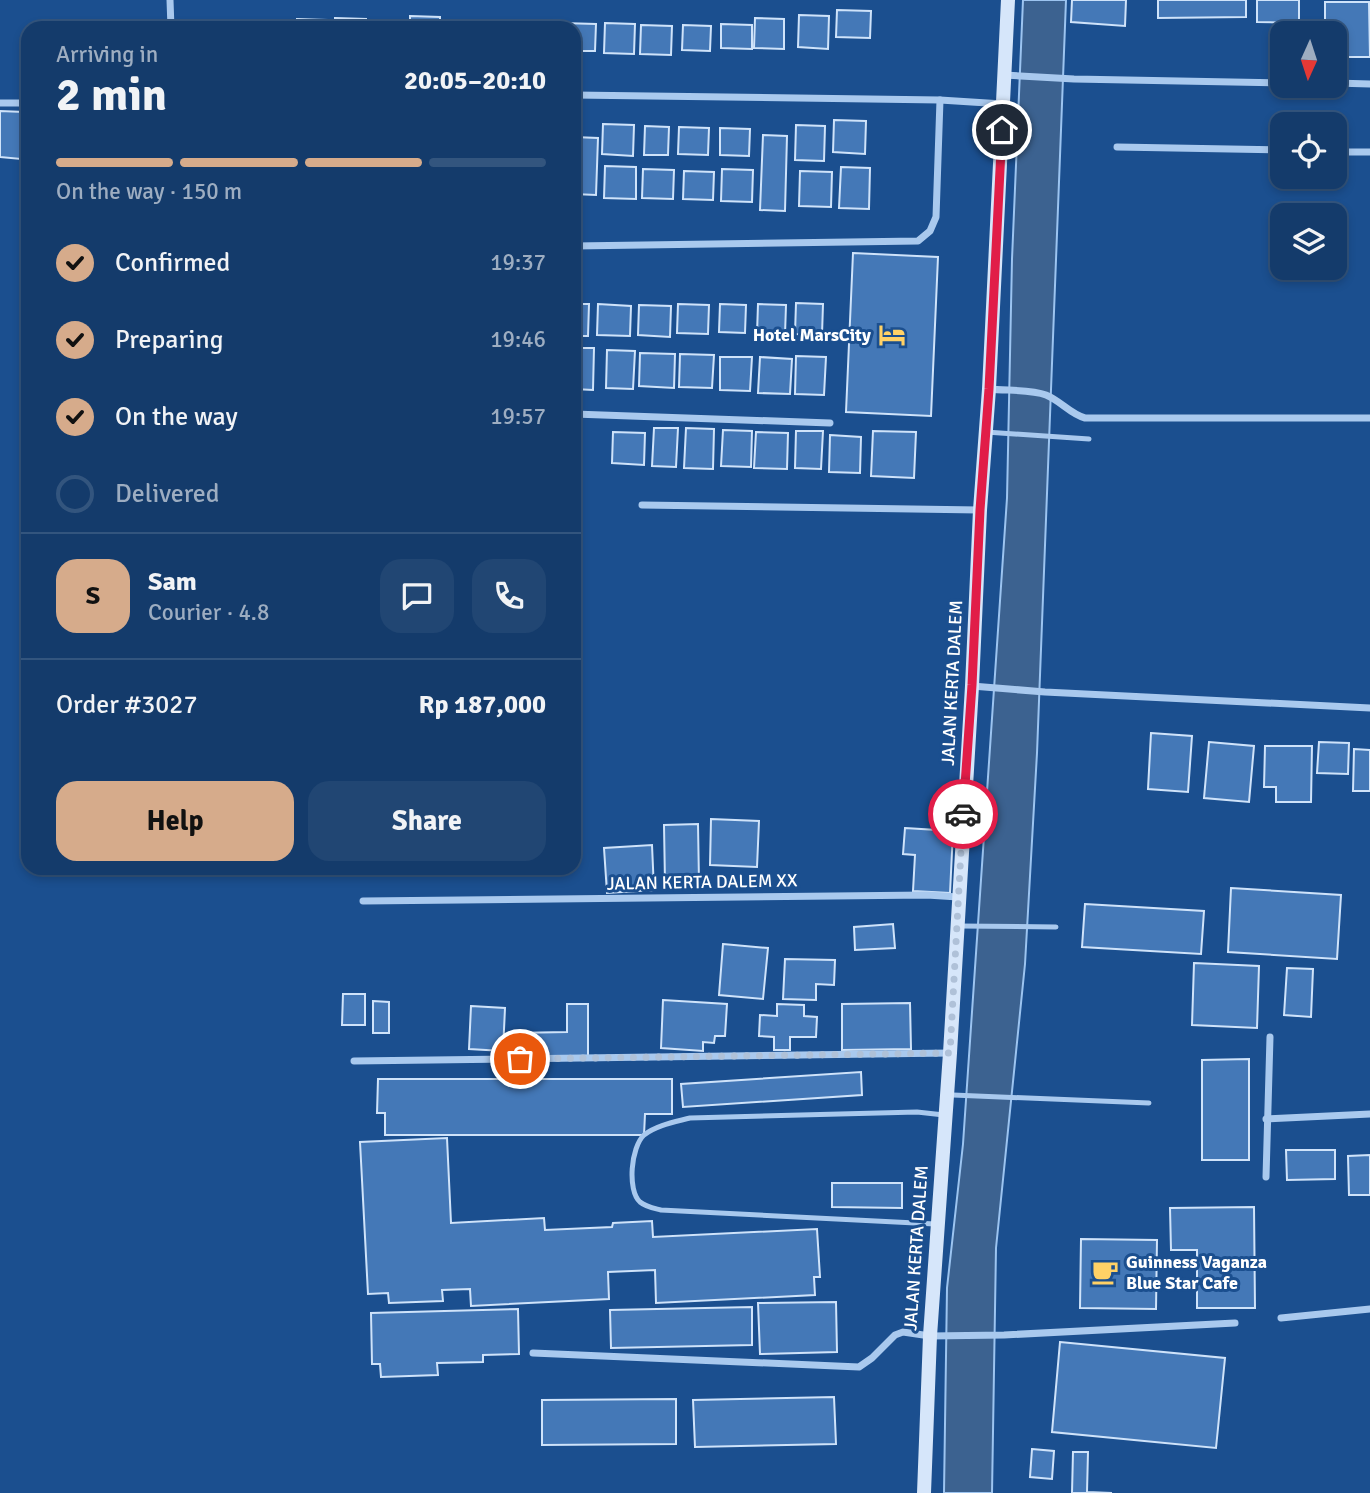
<!DOCTYPE html>
<meta charset="utf-8">
<style>
body{margin:0;font-family:Signika,sans-serif;background:#214673;color:#f1f3f6;height:100vh;display:flex;flex-direction:column;font-size:26px;white-space:nowrap}
*{box-sizing:border-box;margin:0}
p{font-size:23px;color:#9dadc1}
.icon{flex:none;width:38px;height:38px;fill:none;stroke:currentColor;stroke-width:2;stroke-linecap:round;stroke-linejoin:round}
.map{position:relative;flex:1;overflow:hidden}
.drawer{position:absolute;left:21px;top:21px;width:560px;height:854px;display:flex;flex-direction:column;background:#143b6b;border-radius:21px;box-shadow:0 4px 10px #0003,0 0 0 2px #33557e}
.drawer>*{flex:none}
.needle{width:46px;rotate:183deg}
.buttons{position:absolute;left:1270px;top:21px;display:grid;gap:14px}
.buttons a{display:grid;place-items:center;width:77px;height:77px;border-radius:14px;background:#143b6b;box-shadow:0 4px 10px #0003,0 0 0 2px #33557e;font-size:35px}
.pin{position:absolute;display:grid;place-items:center;width:60px;height:60px;color:#fff;margin:-30px;border:4px solid #fff;border-radius:50%;box-shadow:0 2px 7px #0007}
.courier{position:absolute;display:grid;place-items:center;width:70px;height:70px;margin:-35px;border:5px solid #e11d48;border-radius:50%;background:#fff;color:#222;box-shadow:0 2px 9px #0007}
.headline em{font-style:normal;font-weight:700}
.headline div{display:flex;flex-direction:column-reverse}
.headline{display:flex;align-items:center;justify-content:space-between;height:119px;padding:0 35px}
h1{font-size:46px;font-weight:700;line-height:52px}
.bar{display:grid;grid-template-columns:repeat(4,1fr);gap:10px 7px;align-content:center;height:84px;padding:0 35px}
.bar i{height:9px;border-radius:5px;background:#33557e}
.bar .on{background:#d6ab8b}
.bar p{grid-column:span 4}
.line{display:flex;align-items:center;gap:18px;padding:0 35px;border-top:2px solid #33557e}
.line div{flex:1}
.round{display:grid;place-items:center;flex:none;width:74px;height:74px;border-radius:21px;background:#214673}
ol{padding:0 35px;list-style:none}
li{display:flex;align-items:center;gap:21px;height:77px}
li p{margin-inline-start:auto}
li .icon{padding:7px;border-radius:50%;background:#d6ab8b;color:#111;stroke-width:4}
li:last-child{color:#9dadc1}
li i{width:38px;height:38px;border:4px solid #33557e;border-radius:50%}
.action{display:flex;gap:14px;margin-top:auto;padding:14px 35px}
.action a{flex:1;height:80px;border-radius:21px;background:#d6ab8b;color:#111;font-size:28px;font-weight:700;line-height:80px;text-align:center}
.action a+a{background:#214673;color:#f1f3f6}
.map>svg:first-child{display:block}
.water{fill:#3c6290;stroke:#9cc4f0;stroke-width:2}
.building{fill:#4478b7;stroke:#cfe3fa;stroke-width:2}
.lines{fill:none;stroke-linecap:round;stroke-linejoin:round}
.lane{stroke:#a9c9ee;stroke-width:5}
.street{stroke:#a9c9ee;stroke-width:7}
.secondary{stroke:#d6e6fa;stroke-width:14}
.done{stroke:#afc1d8;stroke-width:7;stroke-dasharray:0 12.6}
.route{stroke:#e11d48;stroke-width:9}
.labels{text-anchor:middle;stroke-width:6;stroke-linejoin:round;paint-order:stroke}
.poi-label{font-size:18px;font-weight:bold;fill:#fff;stroke:#1b4f8f;text-anchor:end}
.street-label{font-size:18px;fill:#fff;stroke:#1b4f8f}
</style>
<div class="map">
<svg width="1370" height="1493" viewBox="0 0 1370 1493">
<rect width="100%" height="100%" fill="#1b4f8f"/>
<path class="water" d="M1023 0H1066L1037 753 1025 964 996 1248 992 1493H944L947 1288 963 1144 1007 498 1012 259Z"/>
<g class="building">
<path d="M1072 0H1126L1125 26 1071 22Z"/>
<path d="M1158 0H1246V17L1158 18Z"/>
<path d="M1257 0H1299V23L1257 22Z"/>
<path d="M1325 2H1369L1370 57H1335V33H1325Z"/>
<path d="M837 10 871 11 870 38 836 37Z"/>
<path d="M799 15 829 16 828 49 798 47Z"/>
<path d="M410 16 440 17V28H410Z"/>
<path d="M335 18 366 19V28H335Z"/>
<path d="M755 18 784 19V49L754 48Z"/>
<path d="M297 19 327 20 326 28H297Z"/>
<path d="M372 21 403 22V28H372Z"/>
<path d="M486 21 516 22V28H485Z"/>
<path d="M521 21 552 22V28H520Z"/>
<path d="M454 22 481 23V28H454Z"/>
<rect x="216" y="23" width="25" height="5"/>
<path d="M261 23 288 25V28H261Z"/>
<path d="M562 23 596 24 595 51H574V28H562Z"/>
<path d="M605 23 635 24 634 54 604 53Z"/>
<path d="M721 24 752 25V49L721 48Z"/>
<path d="M641 25 672 26 671 55 640 54Z"/>
<path d="M683 25 711 26 710 51 682 50Z"/>
<path d="M0 111 24 112 21 159 0 157Z"/>
<path d="M834 120 866 121 865 154 833 152Z"/>
<path d="M603 124 634 125 633 156 602 154Z"/>
<path d="M796 125 825 126 824 161 795 160Z"/>
<path d="M645 126 669 127 668 155H644Z"/>
<path d="M679 127 709 128 708 155 678 154Z"/>
<path d="M720 128 750 129 749 156 720 155Z"/>
<path d="M763 135 787 136 785 211 760 210Z"/>
<path d="M574 137 598 138 596 195 574 194Z"/>
<path d="M605 166 636 167V199L604 198Z"/>
<path d="M841 167 870 168 869 209 839 208Z"/>
<path d="M643 169 674 170 673 199 642 198Z"/>
<path d="M722 169 753 170 752 202 721 201Z"/>
<path d="M684 171 714 172 713 200 683 199Z"/>
<path d="M800 171 832 172 831 207 799 206Z"/>
<path d="M853 253 938 257 931 416 846 412Z"/>
<path d="M796 303 823 304 822 335 795 334Z"/>
<path d="M574 304H589L588 336H574Z"/>
<path d="M598 304 631 306 630 336 597 335Z"/>
<path d="M678 304 709 305 708 334 677 333Z"/>
<path d="M720 304 746 305 745 333 719 332Z"/>
<path d="M758 304 786 305 785 335 757 334Z"/>
<path d="M639 305 671 306 670 337 638 335Z"/>
<path d="M574 348H594L593 390 574 389Z"/>
<path d="M607 350 635 351 633 389 606 388Z"/>
<path d="M640 353 675 354 674 388 639 386Z"/>
<path d="M680 354 714 355 712 388 679 387Z"/>
<path d="M796 356 826 357 824 395 795 394Z"/>
<path d="M720 357H752L750 391 720 390Z"/>
<path d="M760 357 792 359 790 394 758 393Z"/>
<path d="M654 428H678L676 467 652 466Z"/>
<path d="M686 428 714 429 713 469 684 468Z"/>
<path d="M723 430 752 431 751 467 721 466Z"/>
<path d="M796 431H823L821 469 795 468Z"/>
<path d="M873 431 916 432 914 478 871 476Z"/>
<path d="M613 432 645 433 644 465 612 463Z"/>
<path d="M756 432 788 433 787 469 754 468Z"/>
<path d="M830 435 861 437 860 473 829 472Z"/>
<path d="M1151 733 1192 736 1188 792 1148 789Z"/>
<path d="M1209 742 1254 746 1249 802 1204 798Z"/>
<path d="M1319 742 1349 743 1348 774 1317 773Z"/>
<path d="M1265 746H1312L1311 802H1276V787H1264Z"/>
<path d="M1354 749 1370 750V791H1353Z"/>
<path d="M711 819 759 821 757 867 710 865Z"/>
<path d="M698 824 699 883H665L664 825Z"/>
<path d="M905 828 953 831 950 893 913 891 915 855 903 854Z"/>
<path d="M652 845 654 890 607 893 604 848Z"/>
<path d="M1231 888 1341 895 1337 959 1228 952Z"/>
<path d="M1085 904 1204 911 1201 954 1082 947Z"/>
<path d="M893 924 895 948 855 950 854 927Z"/>
<path d="M723 944 768 948 763 999 719 995Z"/>
<path d="M785 959 835 960 834 985 816 984V1000L783 999Z"/>
<path d="M1194 963 1259 966 1257 1028 1192 1025Z"/>
<path d="M1287 968 1313 969 1311 1017 1284 1015Z"/>
<path d="M343 994H365V1025H342Z"/>
<path d="M663 1000 727 1004 725 1036H715L714 1043 703 1042V1051L661 1048Z"/>
<path d="M373 1001 389 1002V1033H373Z"/>
<path d="M910 1003 911 1049 842 1050V1004Z"/>
<path d="M567 1004H588V1056H513V1033L567 1032Z"/>
<path d="M777 1004 804 1005V1016L817 1017 816 1037H790V1050H774V1037L759 1036 760 1015 777 1016Z"/>
<path d="M471 1006 505 1008 503 1051 469 1049Z"/>
<path d="M1249 1059V1160H1202V1060Z"/>
<path d="M861 1072 862 1095 683 1107 681 1084Z"/>
<path d="M378 1079H672V1114H645L644 1135H385V1113H377Z"/>
<path d="M447 1138 451 1223 544 1218 545 1230 612 1227 613 1223 652 1221 653 1237 817 1229 820 1277H814L815 1295 656 1303 655 1270 608 1272 609 1299 471 1306 470 1289 442 1290 443 1301 389 1303 388 1293 368 1294 360 1142Z"/>
<path d="M1286 1150H1335V1179L1287 1180Z"/>
<path d="M1370 1155V1195H1349L1348 1156Z"/>
<path d="M832 1183H902V1208L832 1207Z"/>
<path d="M1254 1207 1255 1308H1197V1250H1171L1170 1208Z"/>
<path d="M1081 1239 1157 1240 1156 1309 1080 1308Z"/>
<path d="M836 1302 837 1352 760 1354 758 1303Z"/>
<path d="M752 1307V1345L611 1348 610 1310Z"/>
<path d="M518 1309 519 1354 483 1355V1362L437 1363 438 1375 381 1377 380 1364H372L371 1313Z"/>
<path d="M1060 1342 1225 1358 1216 1448 1052 1432Z"/>
<path d="M834 1397 836 1444 695 1447 693 1400Z"/>
<path d="M676 1399V1444L542 1445V1400Z"/>
<path d="M1032 1449 1054 1451 1052 1479 1030 1477Z"/>
<path d="M1073 1452H1088L1087 1492 1112 1493H1072Z"/>
</g>
<g class="lines">
<g class="lane">
<path d="M986 432 1089 439"/>
<path d="M959 926 1056 927"/>
<path d="M953 1095 1149 1103"/>
<path d="M935 1224 661 1210C653 1208 646 1207 640 1202 627 1190 631 1147 644 1135 657 1125 675 1122 690 1118L917 1112 944 1115"/>
</g>
<g class="street">
<path d="M170 0 171 28"/>
<path d="M1004 75 1074 79 1283 83"/>
<path d="M1335 83 1370 84"/>
<path d="M574 95 940 100 1003 104"/>
<path d="M0 103H28"/>
<path d="M1117 147 1283 150"/>
<path d="M1335 152H1370"/>
<path d="M574 246 918 241 930 231 936 217 940 100"/>
<path d="M989 389C1007 391 1031 389 1046 395 1061 401 1070 414 1085 418H1370"/>
<path d="M574 414 830 423"/>
<path d="M642 505 979 510"/>
<path d="M972 686 1045 692 1370 708"/>
<path d="M363 901 927 895 958 897"/>
<path d="M354 1061 950 1053"/>
<path d="M1266 1119 1370 1114"/>
<path d="M1266 1177 1270 1037"/>
<path d="M1281 1318 1370 1309"/>
<path d="M533 1353 859 1367 872 1358 895 1335 903 1332 930 1336 1004 1335 1235 1323"/>
</g>
<path class="secondary" d="M924 1493 930 1336 950 1053 972 686 980 510 989 389 1008 0"/>
</g>
<g class="lines">
<path class="done" d="M520 1059 950 1053 963 814"/>
<path class="route" d="M963 814 972 685 980 510 989 389 1002 130"/>
</g>
<defs>
<g id="hotel-bare" transform="scale(2.1)"><path d="M-6-4.5h1.5V1H6V5H4.5V3h-9V5H-6ZM-4 0a1.8 1.8 0 1 1 3.6 0ZM.5 0V-2.5h3Q6-2.5 6 0Z" fill="#ffd166" stroke="#1b4f8f" stroke-width="2.5" paint-order="stroke"/></g>
<g id="cafe-bare" transform="scale(2.1)"><path d="M-5.5-4.5H6V0H3Q3 3.5 0 3.5H-2.5Q-5.5 3.5-5.5 0ZM3-3.2v2h1.7v-2ZM-6 4.5H4V6H-6Z" fill="#ffd166" stroke="#1b4f8f" stroke-width="2.5" paint-order="stroke"/></g>
</defs>
<g fill-rule="evenodd">
<use href="#hotel-bare" x="892" y="335"/>
<use href="#cafe-bare" x="1105" y="1272"/>
</g>
<g class="labels">
<g class="poi-label">
<text x="871" y="341">Hotel MarsCity</text>
<text x="1126" y="1268" text-anchor="start">Guinness Vaganza<tspan x="1126" dy="21">Blue Star Cafe</tspan></text>
</g>
<g class="street-label">
<text transform="translate(952 683) rotate(-87)" y="6">JALAN KERTA DALEM</text>
<text transform="translate(702 882) rotate(-1)" y="6">JALAN KERTA DALEM XX</text>
<text transform="translate(916 1248) rotate(-86)" y="6">JALAN KERTA DALEM</text>
</g>
</g>
</svg>
<div class="buttons">
<a><svg class="needle" viewBox="-14 -14 28 28"><path d="M0-13l5 13h-10z" fill="#e53935"/><path d="M0 13l5-13h-10z" fill="#9dadc1"/></svg></a>
<a><svg class="icon" aria-label="locate" viewBox="0 0 24 24"><circle cx="12" cy="12" r="6"/><path d="M12 2v4M12 18v4M2 12h4M18 12h4"/></svg></a>
<a><svg class="icon" aria-label="layers" viewBox="0 0 24 24"><path d="M12 4l9 5-9 5-9-5zM3 14l9 5 9-5"/></svg></a>
</div>
<div class="pin" style="left:520px;top:1059px;background:#ea580c"><svg class="icon" aria-label="bag" viewBox="0 0 24 24"><path d="M5 8h14l-1 12H6zM9 8a3 3 0 0 1 6 0"/></svg></div>
<div class="pin" style="left:1002px;top:130px;background:#1f2937"><svg class="icon" aria-label="home" viewBox="0 0 24 24"><path d="M3 11l9-7 9 7M6 9v11h12V9"/></svg></div>
<div class="courier" style="left:963px;top:814px"><svg class="icon" aria-label="car" viewBox="0 0 24 24"><path d="M5 17H2v-5l4-1 3-4h7l3 4 3 1v5h-3M9 17h6M6 11h13"/><circle cx="7" cy="17" r="2"/><circle cx="17" cy="17" r="2"/></svg></div>
<section class="drawer">
<div class="headline"><div><h1>2 min</h1><p>Arriving in</p></div><em>20:05–20:10</em></div>
<div class="bar"><i class="on"></i><i class="on"></i><i class="on"></i><i></i><p>On the way · 150 m</p></div>
<ol>
<li><svg class="icon" aria-label="check" viewBox="0 0 24 24"><path d="M5 12l5 5 9-10"/></svg>Confirmed<p>19:37</p></li>
<li><svg class="icon" aria-label="check" viewBox="0 0 24 24"><path d="M5 12l5 5 9-10"/></svg>Preparing<p>19:46</p></li>
<li><svg class="icon" aria-label="check" viewBox="0 0 24 24"><path d="M5 12l5 5 9-10"/></svg>On the way<p>19:57</p></li>
<li><i></i>Delivered</li>
</ol>
<div class="line" style="height:126px"><b class="round" style="background:#d6ab8b;color:#111">S</b><div><b>Sam</b><p>Courier · 4.8</p></div><a class="round"><svg class="icon" aria-label="chat" viewBox="0 0 24 24"><path d="M4 5h16v11H9l-5 4z"/></svg></a><a class="round"><svg class="icon" aria-label="phone" viewBox="0 0 24 24"><path d="M5 4h4l2 5-3 2q2 4 5 5l2-3 5 2v4C11 20 4 13 5 4z"/></svg></a></div>
<div class="line" style="height:91px"><div>Order #3027</div><b>Rp 187,000</b></div>
<div class="action"><a>Help</a><a>Share</a></div>
</section>
</div>
